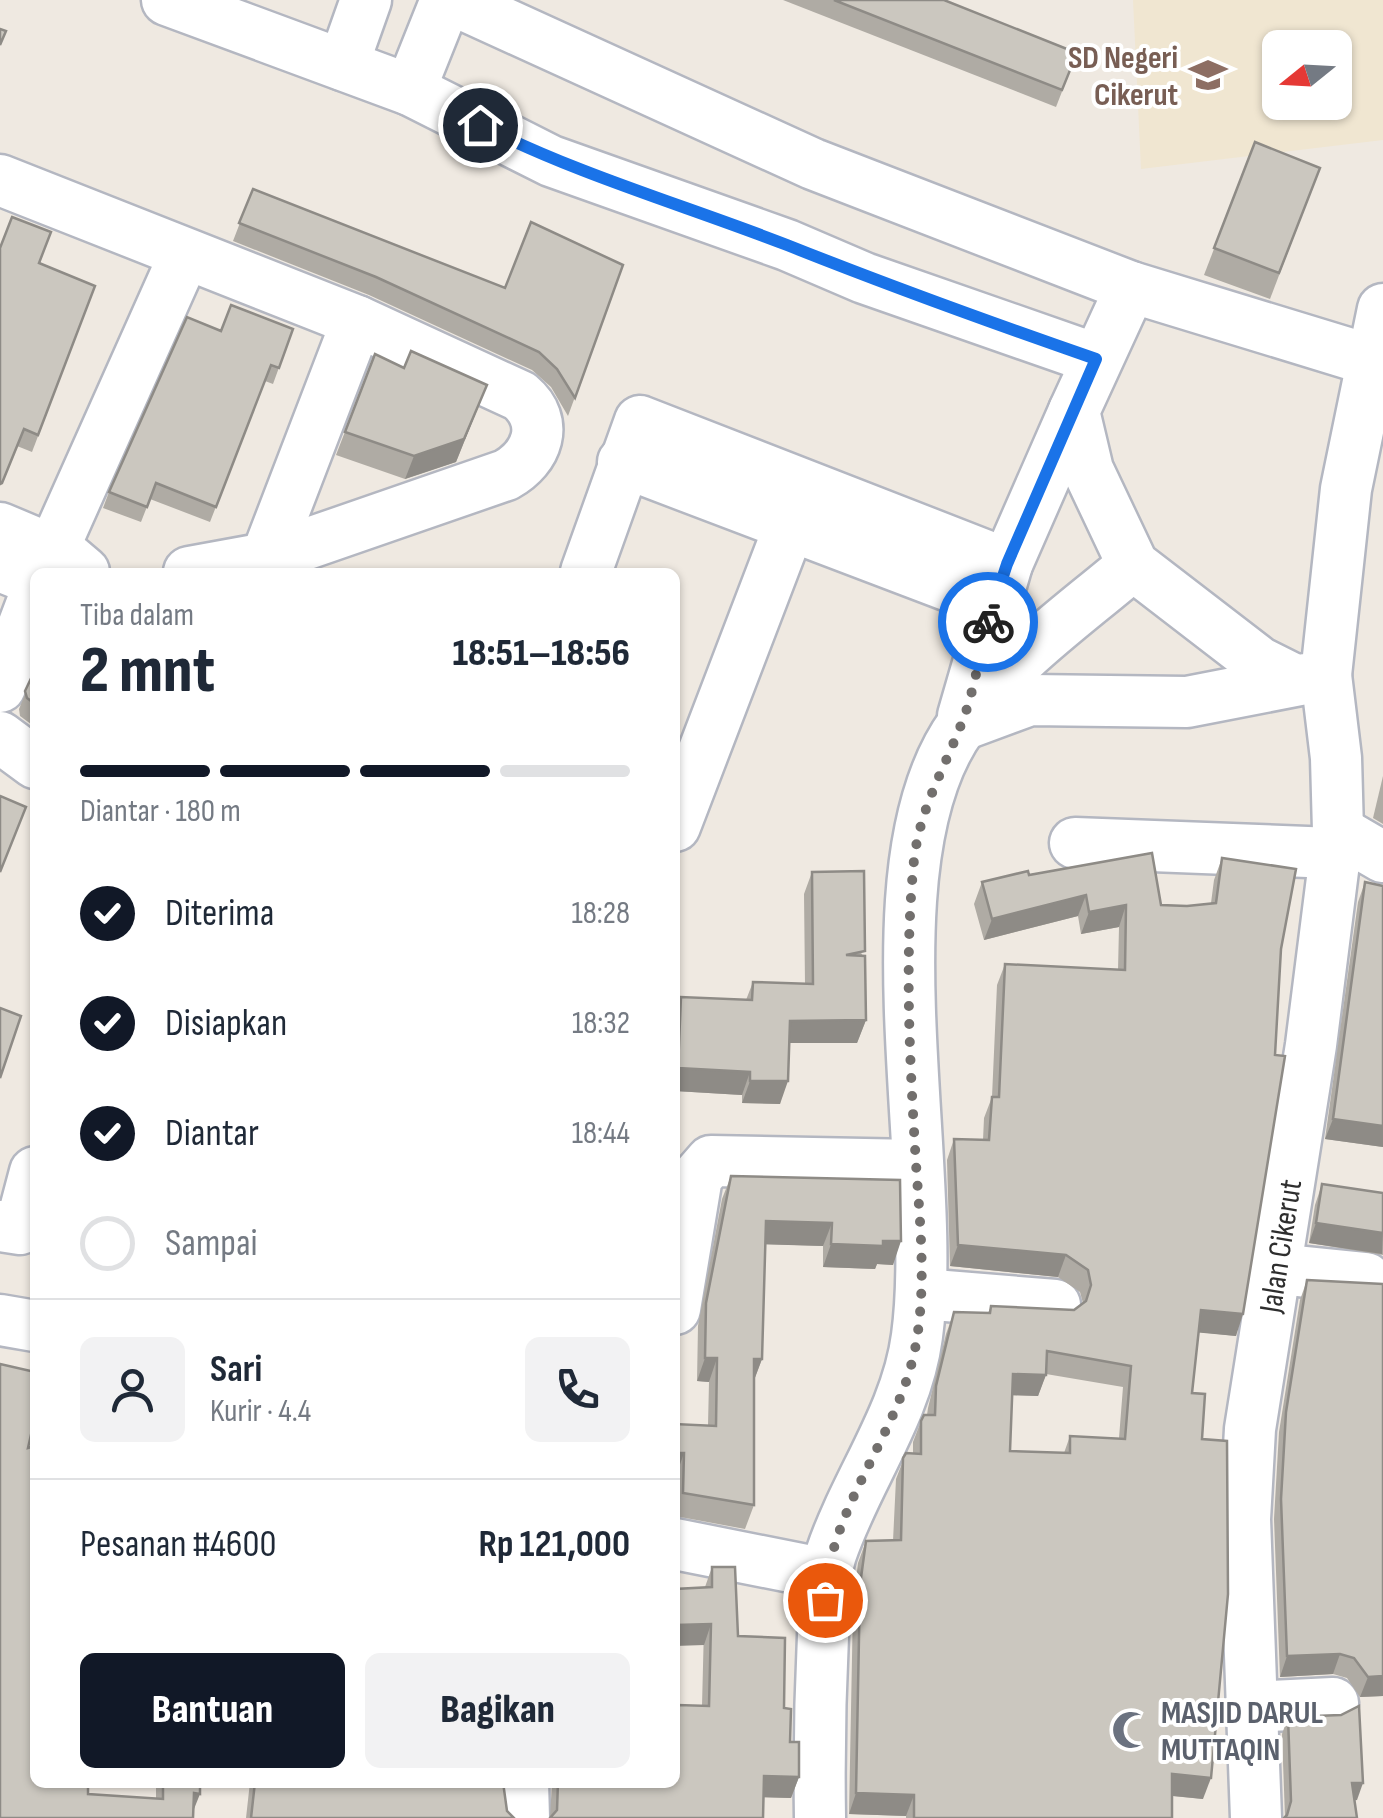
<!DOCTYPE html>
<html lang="id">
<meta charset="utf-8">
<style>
body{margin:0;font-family:"Sofia Sans Condensed",sans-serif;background:#f2f2f3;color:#1f2937;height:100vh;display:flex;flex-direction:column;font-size:38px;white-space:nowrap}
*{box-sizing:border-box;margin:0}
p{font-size:32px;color:#747a83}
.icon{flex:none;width:55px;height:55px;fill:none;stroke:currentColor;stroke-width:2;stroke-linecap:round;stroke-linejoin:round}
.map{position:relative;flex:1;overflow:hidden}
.sheet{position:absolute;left:30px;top:568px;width:650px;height:1220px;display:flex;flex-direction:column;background:#fff;border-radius:15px;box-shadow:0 2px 8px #0004}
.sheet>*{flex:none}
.needle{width:65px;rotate:252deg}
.controls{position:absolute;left:1262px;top:30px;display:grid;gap:20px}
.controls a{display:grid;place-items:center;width:90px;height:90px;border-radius:15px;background:#fff;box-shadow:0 2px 8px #0004;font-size:50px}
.pin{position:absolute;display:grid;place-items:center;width:85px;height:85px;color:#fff;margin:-42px;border:5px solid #fff;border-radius:50%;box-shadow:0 2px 10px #0007}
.courier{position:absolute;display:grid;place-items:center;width:100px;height:100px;margin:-50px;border:8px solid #1a73e8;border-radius:50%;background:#fff;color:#222;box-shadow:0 2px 12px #0007}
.headline em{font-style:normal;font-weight:800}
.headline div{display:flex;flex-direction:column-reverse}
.headline{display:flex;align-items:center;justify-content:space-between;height:170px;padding:0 50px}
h1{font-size:65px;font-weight:800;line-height:75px}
.bar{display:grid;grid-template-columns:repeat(4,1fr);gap:15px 10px;align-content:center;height:120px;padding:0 50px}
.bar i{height:12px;border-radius:8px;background:#e0e1e3}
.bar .current{background:#111827}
.bar p{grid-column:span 4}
.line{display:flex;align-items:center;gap:25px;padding:0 50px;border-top:2px solid #e0e1e3}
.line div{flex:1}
.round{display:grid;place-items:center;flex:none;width:105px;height:105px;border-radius:15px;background:#f2f2f3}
ol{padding:0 50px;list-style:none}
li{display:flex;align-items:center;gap:30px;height:110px}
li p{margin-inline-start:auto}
li .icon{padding:10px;border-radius:50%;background:#111827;color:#fff;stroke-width:4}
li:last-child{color:#747a83}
li i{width:55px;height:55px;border:5px solid #e0e1e3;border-radius:50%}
.primary-button{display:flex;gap:20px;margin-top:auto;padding:20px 50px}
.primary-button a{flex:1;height:115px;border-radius:15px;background:#111827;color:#fff;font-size:40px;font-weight:800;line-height:115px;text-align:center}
.primary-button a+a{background:#f2f2f3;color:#1f2937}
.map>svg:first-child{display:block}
.education{fill:#f0e6d1;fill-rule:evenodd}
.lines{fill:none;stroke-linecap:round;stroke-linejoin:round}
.minor-casing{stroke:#b4b7c1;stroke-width:55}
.minor{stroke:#fff;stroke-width:50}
.wall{fill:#afaba4;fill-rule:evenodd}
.shaded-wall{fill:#8e8b86}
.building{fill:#cbc7bf;stroke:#8e8b86;stroke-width:2.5;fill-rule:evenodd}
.done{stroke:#726f6d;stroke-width:10;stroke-dasharray:0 18}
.route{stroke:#1a73e8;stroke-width:12}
.labels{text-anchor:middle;stroke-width:8;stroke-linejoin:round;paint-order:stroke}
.education-label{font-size:32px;font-weight:bold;fill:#785e54;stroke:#fff;text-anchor:end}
.street-label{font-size:32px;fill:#2e2e2e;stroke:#fff}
.worship-label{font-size:32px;font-weight:bold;fill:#5b616d;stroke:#fff;text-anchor:start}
</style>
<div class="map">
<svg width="1383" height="1818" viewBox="0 0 1383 1818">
<rect width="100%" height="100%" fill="#efe9e1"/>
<path class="education" d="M1133 0H1383V140L1141 169ZM1280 48H1335V102H1280Z"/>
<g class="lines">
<g class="minor-casing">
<g id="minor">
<path d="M167 0 410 90 551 161 787 245 864 278 1096 359"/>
<path d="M453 0 813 164 1131 287 1383 364"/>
<path d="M343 65 366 0"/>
<path d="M410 90 446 0"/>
<path d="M0 180 357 321 520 396C551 422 537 458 506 475L266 558 189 572"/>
<path d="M1131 287 1074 411 1088 470 1133 565 1259 662 1295 680"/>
<path d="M623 462 994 603"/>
<path d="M0 528 64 555 84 572"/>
<path d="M266 558 357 321"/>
<path d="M0 566 35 580"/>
<path d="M43 572 185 254"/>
<path d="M586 572 640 421 1007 564"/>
<path d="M0 687 35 595"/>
<path d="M963 716 1007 564 1074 411"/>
<path d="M965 724 1030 700 1187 702 1326 675 1346 489 1383 309"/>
<path d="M0 737 35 763"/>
<path d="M675 826 802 494"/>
<path d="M1338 831 1383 857"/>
<path d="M1075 843 1333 853"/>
<path d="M0 1226 20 1229 35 1172"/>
<path d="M1277 1269 1366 1278"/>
<path d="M922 1294 1055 1305"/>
<path d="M675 1309 697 1177 711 1161 916 1165"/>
<path d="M0 1320 35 1326"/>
<path d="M675 1544 826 1574"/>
<path d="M1250 1707 1333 1703"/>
<path d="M523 1782 524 1818"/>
<path d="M820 1818C819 1757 820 1697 823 1636 824 1609 823 1580 831 1554 856 1480 907 1414 917 1336 940 1168 861 864 962 725 1008 661 1073 616 1133 565"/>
<path d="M1256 1818 1245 1519 1250 1429 1311 1045 1338 831 1336 758 1326 675"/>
</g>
</g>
<use href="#minor" class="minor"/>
</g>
<g class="wall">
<path d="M783 0H944L1077 53 1056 107Z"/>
<path d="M1255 142 1320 168 1270 299 1204 275Z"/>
<path d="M253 189 505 288 623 265 568 416 551 387 532 370 369 295 233 241Z"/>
<path d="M39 263 95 286 32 452 17 446Z"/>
<path d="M293 329 273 384 265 381 210 522 150 499 141 522 103 508 109 492Z"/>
<path d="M375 354 404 368 487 385 456 462 405 479 336 455Z"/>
<path d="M35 670V727L20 716 19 709Z"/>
<path d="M1383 776V824L1373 818Z"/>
<path d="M1222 858 1281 949 1236 1336 1198 1332 1192 1393 1202 1439 1203 1799 1172 1796V1818H906V1816L849 1814 853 1606 858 1563 866 1541H893L896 1479 906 1453H913V1442L921 1421 927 1415 928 1408 946 1334 954 1312 988 1313 991 1306 1074 1310 1083 1303 1080 1292 1058 1277 950 1266 947 1160 954 1139 983 1140 984 1118 992 1097 997 985 1005 964 1118 970 1119 927 1081 934 1078 916 984 940 974 904 982 882 1029 875 1161 905 1187 906 1211 903 1214 880ZM1046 1374 1123 1387 1119 1438 1070 1436 1064 1453 1010 1451 1012 1395 1038 1396Z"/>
<path d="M812 872 863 956 866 1020 857 1043H789L780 1104 742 1103V1095L675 1091V1013L681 997 746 1000 753 982 805 984 804 894Z"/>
<path d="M1365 882 1383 886V1147L1325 1139 1358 902Z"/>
<path d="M731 1176 900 1180 893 1265 877 1264 875 1269 823 1267V1246L765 1244 762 1359 754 1380V1505L745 1529 675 1516V1424L708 1425 709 1382 697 1381 698 1326 722 1199Z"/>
<path d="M1322 1184 1383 1193V1255L1309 1243 1315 1205Z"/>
<path d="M1307 1280 1383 1696 1360 1697 1347 1678 1333 1674 1280 1677 1274 1519 1279 1432 1300 1300Z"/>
<path d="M28 1448 88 1794 156 1798V1782H200L193 1812 0 1818Z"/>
<path d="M712 1567 738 1636 784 1708 799 1777 791 1798 763 1797 550 1817 552 1782H675V1712L678 1705 702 1706 705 1587Z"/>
<path d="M1288 1717 1357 1800 1285 1817 1282 1734Z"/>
<path d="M250 1782H390V1784L507 1811 514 1818H246Z"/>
</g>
<g class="shaded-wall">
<path d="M487 385 456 462 405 479 414 456Z"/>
<path d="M1086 895 1078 916 984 940 992 919Z"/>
<path d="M1126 905 1119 927 1081 934 1089 912Z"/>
<path d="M866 1020 857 1043H782L790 1021Z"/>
<path d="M678 1068 750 1072 742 1095 675 1091V1076Z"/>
<path d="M750 1081H788L780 1104 742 1103Z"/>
<path d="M1333 1119 1383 1126V1147L1325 1139Z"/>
<path d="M766 1221 832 1223 823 1246 757 1244Z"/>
<path d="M1316 1223 1383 1233 1382 1254 1309 1243Z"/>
<path d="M883 1241H901L893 1265 877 1264 875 1269 823 1267 831 1244Z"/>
<path d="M958 1245 1066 1255 1058 1277 950 1266Z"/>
<path d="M1201 1310 1243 1314 1236 1336 1193 1332Z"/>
<path d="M705 1358H717L709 1382 697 1381Z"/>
<path d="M754 1359H762L753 1383Z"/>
<path d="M1013 1374 1046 1375 1038 1396 1005 1395Z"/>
<path d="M675 1453H684L676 1476H675Z"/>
<path d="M711 1624 704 1645 675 1646V1625Z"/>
<path d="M1340 1654 1333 1674 1280 1677 1287 1656Z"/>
<path d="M1383 1676V1696L1360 1697 1368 1677Z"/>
<path d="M1172 1774 1211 1778 1203 1799 1164 1795Z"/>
<path d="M764 1776 799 1777 791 1798 756 1797Z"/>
<path d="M1352 1783H1363L1357 1800H1346Z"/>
<path d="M194 1793 200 1794 192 1814Z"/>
<path d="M856 1793 914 1795 906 1816 849 1814Z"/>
</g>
<g class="building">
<path d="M834 0H944L1077 53 1062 90Z"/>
<path d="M0 29 6 31 0 45Z"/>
<path d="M1255 142 1320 168 1279 273 1214 248Z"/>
<path d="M253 189 505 288 531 222 623 265 575 398 557 369 539 352 376 277 239 223Z"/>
<path d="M12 217 51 232 39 263 95 286 38 435 24 429 2 483 0 484V248Z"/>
<path d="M231 305 293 329 279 368 271 365 216 507 156 483 147 507 109 492 187 317 221 331Z"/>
<path d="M411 351 487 385 464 439 414 456 345 432 375 354 404 368Z"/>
<path d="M35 670V704L27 698 25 691Z"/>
<path d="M0 796 26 807 0 872Z"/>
<path d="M1152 853 1161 905 1187 906 1216 903 1222 858 1296 869 1281 949 1275 1055 1285 1056 1243 1314 1201 1310 1192 1393 1205 1394 1202 1439 1227 1441 1228 1594 1211 1778 1172 1774V1818H914V1795L856 1793 860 1585 866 1541 901 1540 903 1458 906 1453 921 1454V1421L924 1415H935L936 1386 954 1312 990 1313 991 1306 1074 1310 1086 1301 1091 1285 1088 1270 1066 1255 958 1245 954 1139 989 1140 992 1097H999L1005 964 1125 970 1126 905 1089 912 1086 895 992 919 982 882 1028 871 1029 875ZM1047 1351 1131 1366 1125 1439 1070 1436V1453L1010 1451 1013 1374 1046 1375Z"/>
<path d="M864 871 865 951 846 955 865 956 866 1020 790 1021 788 1081H750V1072L678 1068 681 997 752 1000 753 982 813 984 812 872Z"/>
<path d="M1365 882 1383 886V1126L1333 1119Z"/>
<path d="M0 1008 21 1016 0 1078Z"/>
<path d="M731 1176 900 1180 901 1241H883V1246L831 1244 832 1223 766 1221 762 1359H754V1505L683 1493 684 1453H675V1424L716 1426 717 1358H705L706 1303Z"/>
<path d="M1322 1184 1383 1193V1233L1316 1223Z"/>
<path d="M1307 1280 1383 1284V1676L1368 1677 1354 1658 1340 1654 1287 1656 1281 1499 1286 1412Z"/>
<path d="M0 1364 35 1372V1417L28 1448 35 1446V1782H88V1794L163 1799V1782H200V1794L194 1793 193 1818H0Z"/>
<path d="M712 1567H735L738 1636 785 1638 784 1708 791 1709 790 1742H799V1777L764 1776 763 1818H550L557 1810 558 1782H675L678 1705 709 1706 711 1624 675 1625V1589L712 1587Z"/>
<path d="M1359 1706 1363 1783H1352L1357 1818H1284L1287 1815 1291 1801 1288 1717 1341 1715Z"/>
<path d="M255 1782H390V1784L503 1782 507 1811 514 1818H251Z"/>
</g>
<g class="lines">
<path class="done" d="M825 1600C829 1505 903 1431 917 1338 926 1280 920 1222 916 1164 910 1065 904 959 914 860 920 809 943 771 961 725 974 693 979 656 988 622"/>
<path class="route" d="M480 125C579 175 684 205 787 245 890 286 992 323 1096 359L1007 564 988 622"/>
</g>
<defs>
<g id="school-bare" transform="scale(3)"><path d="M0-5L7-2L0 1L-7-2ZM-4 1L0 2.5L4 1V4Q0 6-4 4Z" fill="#8d6e63" stroke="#fff" stroke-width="2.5" paint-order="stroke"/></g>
<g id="mosque-bare" transform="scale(3)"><path d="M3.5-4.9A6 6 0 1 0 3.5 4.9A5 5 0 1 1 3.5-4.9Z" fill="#6b7280" stroke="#fff" stroke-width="2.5" paint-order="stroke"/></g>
</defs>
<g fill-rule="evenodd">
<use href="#school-bare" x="1208" y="75"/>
<use href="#mosque-bare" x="1131" y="1730"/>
</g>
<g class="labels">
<g class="education-label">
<text x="1178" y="68">SD Negeri<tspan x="1178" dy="37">Cikerut</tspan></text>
</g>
<g class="street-label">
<text transform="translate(1280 1246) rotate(-81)" y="11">Jalan Cikerut</text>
</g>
<g class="worship-label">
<text x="1161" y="1723">MASJID DARUL<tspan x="1161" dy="37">MUTTAQIN</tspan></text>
</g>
</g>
</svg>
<div class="controls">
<a><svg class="needle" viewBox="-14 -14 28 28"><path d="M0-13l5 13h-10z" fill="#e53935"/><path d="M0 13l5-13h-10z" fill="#747a83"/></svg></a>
</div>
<div class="pin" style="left:825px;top:1600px;background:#ea580c"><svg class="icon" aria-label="bag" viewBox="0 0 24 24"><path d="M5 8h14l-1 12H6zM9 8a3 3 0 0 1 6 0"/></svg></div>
<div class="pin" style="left:480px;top:125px;background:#1f2937"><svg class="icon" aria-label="home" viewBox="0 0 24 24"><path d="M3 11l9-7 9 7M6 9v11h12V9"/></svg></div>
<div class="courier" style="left:988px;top:622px"><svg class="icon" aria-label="bike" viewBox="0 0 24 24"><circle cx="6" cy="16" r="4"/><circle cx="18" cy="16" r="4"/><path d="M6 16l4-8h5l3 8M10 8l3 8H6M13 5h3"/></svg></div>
<section class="sheet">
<div class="headline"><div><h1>2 mnt</h1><p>Tiba dalam</p></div><em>18:51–18:56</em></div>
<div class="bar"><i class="current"></i><i class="current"></i><i class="current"></i><i></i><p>Diantar · 180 m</p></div>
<ol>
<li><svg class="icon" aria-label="check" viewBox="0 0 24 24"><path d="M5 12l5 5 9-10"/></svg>Diterima<p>18:28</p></li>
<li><svg class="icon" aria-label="check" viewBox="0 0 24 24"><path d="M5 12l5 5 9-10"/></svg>Disiapkan<p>18:32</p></li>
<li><svg class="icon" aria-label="check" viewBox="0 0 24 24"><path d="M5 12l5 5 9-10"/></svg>Diantar<p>18:44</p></li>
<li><i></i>Sampai</li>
</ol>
<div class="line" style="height:180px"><a class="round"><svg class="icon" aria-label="person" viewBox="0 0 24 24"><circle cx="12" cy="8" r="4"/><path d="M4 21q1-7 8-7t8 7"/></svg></a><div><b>Sari</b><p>Kurir · 4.4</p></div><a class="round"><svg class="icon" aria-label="phone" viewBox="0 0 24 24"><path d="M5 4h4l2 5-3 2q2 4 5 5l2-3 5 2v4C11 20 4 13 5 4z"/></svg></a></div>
<div class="line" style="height:130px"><div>Pesanan #4600</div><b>Rp 121,000</b></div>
<div class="primary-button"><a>Bantuan</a><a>Bagikan</a></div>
</section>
</div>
